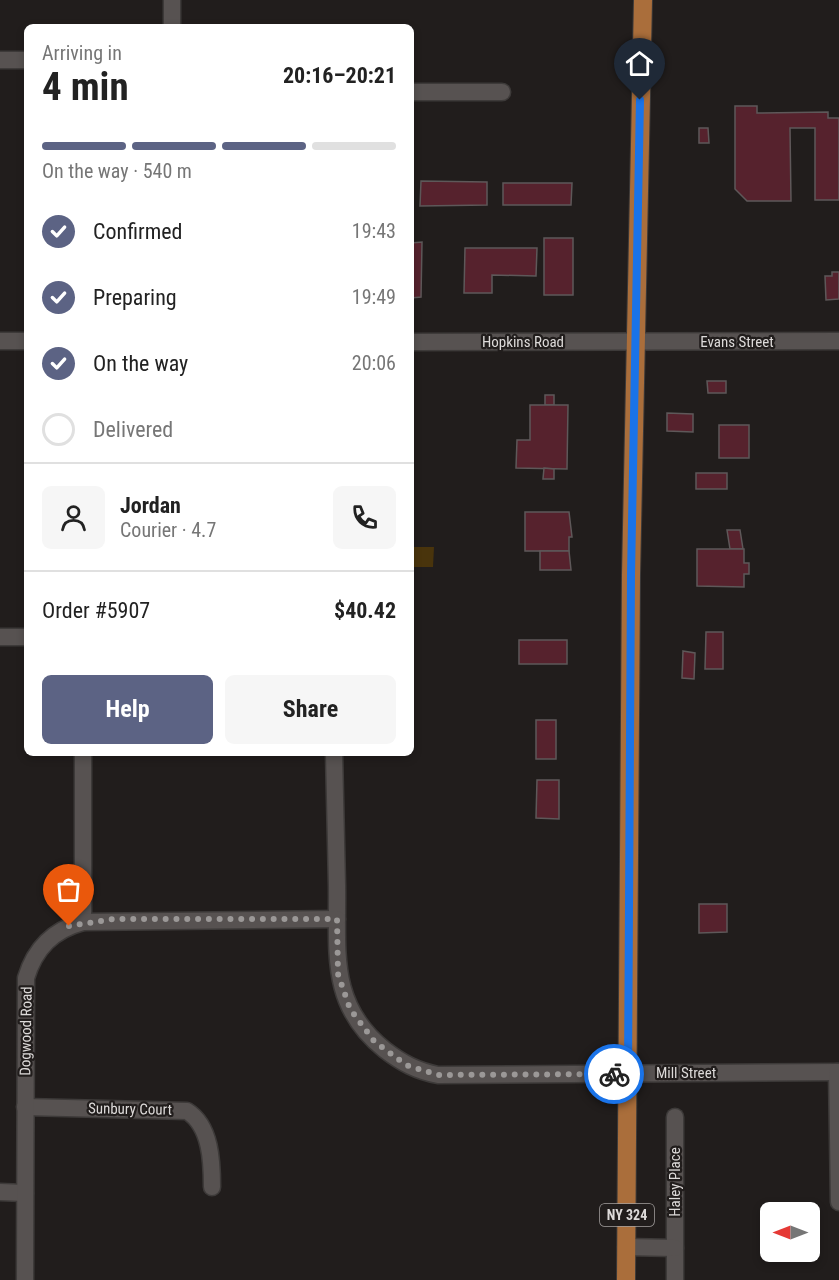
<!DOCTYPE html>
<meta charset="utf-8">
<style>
body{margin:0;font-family:"Roboto Condensed",sans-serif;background:#f6f6f6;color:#222;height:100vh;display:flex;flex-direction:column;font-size:22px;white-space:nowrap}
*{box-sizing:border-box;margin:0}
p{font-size:20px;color:#767676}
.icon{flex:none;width:33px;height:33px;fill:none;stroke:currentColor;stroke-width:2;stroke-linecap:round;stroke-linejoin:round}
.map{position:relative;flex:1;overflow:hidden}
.panel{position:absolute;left:24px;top:24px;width:390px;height:732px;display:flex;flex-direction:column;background:#fff;border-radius:9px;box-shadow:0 3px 9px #0003}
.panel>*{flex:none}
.needle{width:39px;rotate:270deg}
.controls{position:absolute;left:760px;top:1202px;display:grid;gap:12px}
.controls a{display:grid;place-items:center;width:60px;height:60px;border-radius:9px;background:#fff;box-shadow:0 3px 9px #0003;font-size:30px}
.pin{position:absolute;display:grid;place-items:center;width:51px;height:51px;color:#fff;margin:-62px -26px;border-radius:50% 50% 50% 0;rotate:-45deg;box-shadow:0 0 6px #0007}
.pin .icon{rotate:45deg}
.courier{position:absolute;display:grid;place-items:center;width:60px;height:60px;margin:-30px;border:4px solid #1a73e8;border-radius:50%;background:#fff;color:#222;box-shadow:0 2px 8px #0007}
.head em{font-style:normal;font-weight:700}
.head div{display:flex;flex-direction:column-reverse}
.head{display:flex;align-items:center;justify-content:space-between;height:102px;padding:0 18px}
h1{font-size:39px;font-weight:700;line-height:45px}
.bar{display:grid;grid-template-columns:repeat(4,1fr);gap:9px 6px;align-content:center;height:72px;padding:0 18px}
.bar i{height:8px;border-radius:4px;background:#e0e0e0}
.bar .on{background:#5c6384}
.bar p{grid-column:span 4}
.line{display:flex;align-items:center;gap:15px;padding:0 18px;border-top:2px solid #e0e0e0}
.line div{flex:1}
.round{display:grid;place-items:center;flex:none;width:63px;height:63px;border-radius:9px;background:#f6f6f6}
ol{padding:0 18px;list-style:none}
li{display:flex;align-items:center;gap:18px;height:66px}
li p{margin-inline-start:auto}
li .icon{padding:6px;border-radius:50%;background:#5c6384;color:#fff;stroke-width:4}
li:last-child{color:#767676}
li i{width:33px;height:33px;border:3px solid #e0e0e0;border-radius:50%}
.primary-button{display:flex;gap:12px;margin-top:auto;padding:12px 18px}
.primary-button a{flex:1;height:69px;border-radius:9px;background:#5c6384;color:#fff;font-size:24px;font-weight:700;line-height:69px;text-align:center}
.primary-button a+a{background:#f6f6f6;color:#222}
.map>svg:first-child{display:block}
.green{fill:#49340c}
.building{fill:#56222d;stroke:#5e5859;stroke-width:1.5}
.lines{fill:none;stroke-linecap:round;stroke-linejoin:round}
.minor-casing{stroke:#3d3a39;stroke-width:19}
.major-casing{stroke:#3d3a39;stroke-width:20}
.minor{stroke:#575251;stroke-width:16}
.major{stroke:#aa6e3b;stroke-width:18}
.done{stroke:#9b9897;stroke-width:6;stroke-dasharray:0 10.8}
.route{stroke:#1a73e8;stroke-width:8}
.labels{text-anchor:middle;stroke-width:4.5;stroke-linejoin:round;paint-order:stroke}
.shield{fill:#211d1c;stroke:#a5a1a0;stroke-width:1.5}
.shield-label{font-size:14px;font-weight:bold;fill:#dddad9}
.street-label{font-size:15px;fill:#dddad9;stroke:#211d1c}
</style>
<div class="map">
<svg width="839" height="1280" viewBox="0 0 839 1280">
<rect width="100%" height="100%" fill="#211d1c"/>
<path class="green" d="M411 547H434L433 567H411Z"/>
<g class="building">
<path d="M735 106H757V113L828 112V118H839V200H815V128H790L791 201H747L735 189Z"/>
<path d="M699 128H708L709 143H699Z"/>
<path d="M421 181 487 182V205L420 206Z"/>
<path d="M503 183H572L571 205H503Z"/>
<rect x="544" y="238" width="29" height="57"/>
<path d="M422 242 421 297 411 298V243Z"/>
<path d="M465 248H537L536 276 492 275V293H464Z"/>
<path d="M832 272H839V299L826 300 825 276H832Z"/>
<path d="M707 381H726V393H708Z"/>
<rect x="545" y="395" width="9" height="10"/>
<path d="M530 405H568L567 469 516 468 517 440H530Z"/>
<path d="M667 413 693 414V432L667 431Z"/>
<rect x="719" y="425" width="30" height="33"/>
<path d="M544 468 554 469V479H543Z"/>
<rect x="696" y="473" width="31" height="16"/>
<path d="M525 512H569L572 537H569V551H525Z"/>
<path d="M727 530H740L743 549H730Z"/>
<path d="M697 549H744V563H749V574H744V587L697 586Z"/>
<path d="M540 551H569L571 570H540Z"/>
<path d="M706 632H723V669H705Z"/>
<rect x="519" y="640" width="48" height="24"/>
<path d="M683 651 695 653 694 679 682 678Z"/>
<rect x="536" y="720" width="20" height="39"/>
<path d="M537 780H559V819L536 818Z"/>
<path d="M699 904H727V932L699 933Z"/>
</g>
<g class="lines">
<g class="minor-casing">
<g id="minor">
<path d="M172 27V0"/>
<path d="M0 60H27"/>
<path d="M411 92H502"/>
<path d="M0 341H27"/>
<path d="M411 342 839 341"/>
<path d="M0 637H27"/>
<path d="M334 753C335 797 336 842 337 886 338 951 328 1005 385 1050 402 1063 417 1071 438 1075L839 1072"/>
<path d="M83 922V753"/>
<path d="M837 1072 839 1202"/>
<path d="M25 1107 187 1111C211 1126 212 1162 212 1187"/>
<path d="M675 1117V1280"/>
<path d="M0 1192 25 1193"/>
<path d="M626 1247 675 1248"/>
<path d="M25 1280 26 978C35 948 53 930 83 922L337 919"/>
</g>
</g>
<g class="major-casing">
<path id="major" d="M626 1280 631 575 643 0"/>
</g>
<use href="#minor" class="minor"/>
<use href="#major" class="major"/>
</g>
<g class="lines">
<path class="done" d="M69 926 114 919H337L338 974 350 1009 374 1041 406 1065 438 1075 614 1074"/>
<path class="route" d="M614 1074H628L631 575 640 100"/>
</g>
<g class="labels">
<rect class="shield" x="600" y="1204" width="54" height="22" rx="4.5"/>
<g class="shield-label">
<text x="627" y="1220">NY 324</text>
</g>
<g class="street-label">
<text x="523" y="347">Hopkins Road</text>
<text x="737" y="347">Evans Street</text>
<text transform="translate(26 1031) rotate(-89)" y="5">Dogwood Road</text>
<text x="686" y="1078">Mill Street</text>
<text transform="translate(130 1109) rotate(1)" y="5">Sunbury Court</text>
<text transform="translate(675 1182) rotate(-90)" y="5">Haley Place</text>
</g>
</g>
</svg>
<div class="controls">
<a><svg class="needle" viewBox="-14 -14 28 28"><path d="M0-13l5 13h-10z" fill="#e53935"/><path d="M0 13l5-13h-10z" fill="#767676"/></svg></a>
</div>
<div class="pin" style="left:69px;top:926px;background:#ea580c"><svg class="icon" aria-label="bag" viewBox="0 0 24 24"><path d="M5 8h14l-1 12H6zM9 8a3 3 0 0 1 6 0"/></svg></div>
<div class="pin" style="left:640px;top:100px;background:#1f2937"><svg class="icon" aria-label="home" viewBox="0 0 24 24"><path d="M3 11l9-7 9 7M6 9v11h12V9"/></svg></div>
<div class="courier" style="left:614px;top:1074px"><svg class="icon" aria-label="bike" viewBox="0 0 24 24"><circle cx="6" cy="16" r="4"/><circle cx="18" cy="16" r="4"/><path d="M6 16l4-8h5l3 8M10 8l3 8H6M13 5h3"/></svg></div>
<section class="panel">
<div class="head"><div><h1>4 min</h1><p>Arriving in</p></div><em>20:16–20:21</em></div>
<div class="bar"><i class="on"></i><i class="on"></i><i class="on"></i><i></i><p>On the way · 540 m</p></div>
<ol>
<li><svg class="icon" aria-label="check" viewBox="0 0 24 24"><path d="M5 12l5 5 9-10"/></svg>Confirmed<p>19:43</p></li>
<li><svg class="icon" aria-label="check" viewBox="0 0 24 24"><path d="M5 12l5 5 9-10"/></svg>Preparing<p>19:49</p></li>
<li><svg class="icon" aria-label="check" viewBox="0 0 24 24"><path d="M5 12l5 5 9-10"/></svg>On the way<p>20:06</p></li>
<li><i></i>Delivered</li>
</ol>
<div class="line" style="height:108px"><a class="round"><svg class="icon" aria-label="person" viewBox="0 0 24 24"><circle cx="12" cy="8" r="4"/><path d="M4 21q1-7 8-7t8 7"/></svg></a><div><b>Jordan</b><p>Courier · 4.7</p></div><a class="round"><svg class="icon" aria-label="phone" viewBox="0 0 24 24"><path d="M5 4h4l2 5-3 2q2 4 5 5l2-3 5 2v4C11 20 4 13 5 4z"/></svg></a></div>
<div class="line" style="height:78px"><div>Order #5907</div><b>$40.42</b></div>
<div class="primary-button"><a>Help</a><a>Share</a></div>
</section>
</div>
